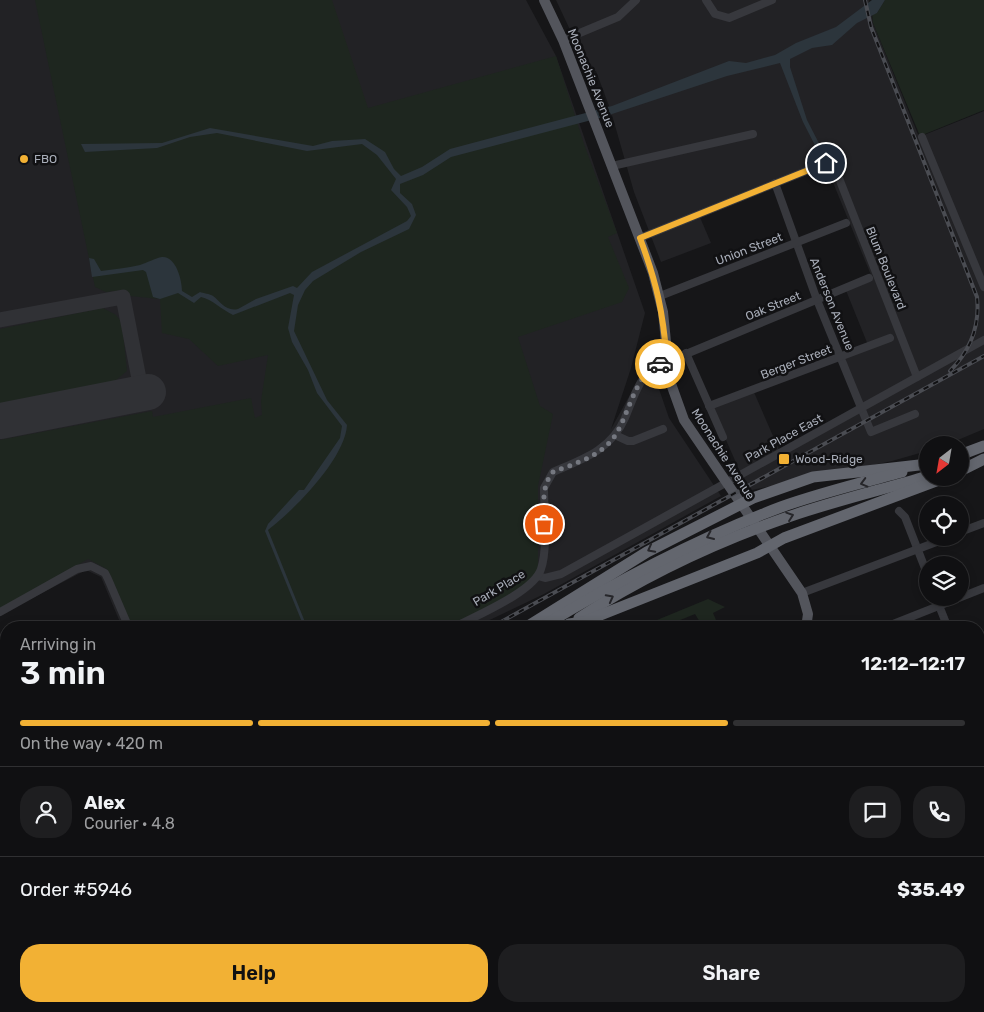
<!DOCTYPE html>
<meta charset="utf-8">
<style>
body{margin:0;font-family:Rubik,sans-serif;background:#1e1e20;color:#f1f3f6;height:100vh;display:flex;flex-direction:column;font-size:19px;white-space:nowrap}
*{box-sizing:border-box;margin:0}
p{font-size:16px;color:#9c9d9f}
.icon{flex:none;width:28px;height:28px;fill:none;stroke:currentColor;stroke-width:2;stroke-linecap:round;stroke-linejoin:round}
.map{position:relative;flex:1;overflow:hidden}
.details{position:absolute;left:0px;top:621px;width:985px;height:391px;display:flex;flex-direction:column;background:#101012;border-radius:20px 20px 0 0;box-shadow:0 2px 8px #0003,0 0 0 1px #303032}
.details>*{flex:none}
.needle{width:32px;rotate:211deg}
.buttons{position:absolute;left:919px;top:436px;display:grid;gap:10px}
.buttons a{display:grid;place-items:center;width:50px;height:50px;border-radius:50%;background:#101012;box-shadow:0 2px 8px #0003,0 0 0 1px #303032;font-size:25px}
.pin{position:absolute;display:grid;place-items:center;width:42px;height:42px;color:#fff;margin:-21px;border:2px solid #fff;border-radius:50%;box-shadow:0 1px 5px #0007}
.courier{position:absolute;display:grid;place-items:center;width:50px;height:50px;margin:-25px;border:4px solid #f2b134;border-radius:50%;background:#fff;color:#222;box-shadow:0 1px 6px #0007}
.summary em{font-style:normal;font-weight:600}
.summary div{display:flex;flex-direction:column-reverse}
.summary{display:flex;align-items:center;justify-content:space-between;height:85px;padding:0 20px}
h1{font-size:32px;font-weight:600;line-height:38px}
.bar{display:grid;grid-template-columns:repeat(4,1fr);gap:8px 5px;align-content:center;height:60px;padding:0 20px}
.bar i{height:6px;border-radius:4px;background:#303032}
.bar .selected{background:#f2b134}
.bar p{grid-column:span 4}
.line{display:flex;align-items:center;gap:12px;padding:0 20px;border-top:1px solid #303032}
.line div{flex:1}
.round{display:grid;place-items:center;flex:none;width:52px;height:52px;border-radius:20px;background:#1e1e20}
.button{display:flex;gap:10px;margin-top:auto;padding:10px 20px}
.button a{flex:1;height:58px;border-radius:20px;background:#f2b134;color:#111;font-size:20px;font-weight:600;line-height:58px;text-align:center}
.button a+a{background:#1e1e20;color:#f1f3f6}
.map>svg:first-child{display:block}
.built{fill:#222225}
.green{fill:#1e261f}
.water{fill:#2c353c}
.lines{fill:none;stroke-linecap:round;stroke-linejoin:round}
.taxiway{stroke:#303135;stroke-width:15}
.runway{stroke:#303135;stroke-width:36}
.minor{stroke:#37383d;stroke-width:8}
.major{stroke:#53555c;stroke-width:10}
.highway{stroke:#63666e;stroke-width:11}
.rail-casing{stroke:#4a4c52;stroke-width:4}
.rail{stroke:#111113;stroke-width:2;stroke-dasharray:5.5;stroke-linecap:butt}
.oneway{stroke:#26262a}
.done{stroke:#757880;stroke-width:5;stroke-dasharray:0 9}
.route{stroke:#f2b134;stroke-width:6}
.poi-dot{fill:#f2b134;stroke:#111113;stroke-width:2}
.labels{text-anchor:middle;stroke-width:5;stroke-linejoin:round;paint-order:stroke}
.street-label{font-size:12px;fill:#a8adb8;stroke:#111113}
.poi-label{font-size:12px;fill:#a8adb8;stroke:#111113;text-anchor:start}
</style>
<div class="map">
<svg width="984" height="1012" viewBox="0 0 984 1012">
<rect width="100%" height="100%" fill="#161618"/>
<g class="built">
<path d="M0 0H526L556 56 645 313 631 368 611 429 652 355 654 354 659 389 669 418 721 496 544 594 475 627H122L101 577 86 570 0 615Z"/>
<path d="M556 0H869L873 23 919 137 984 111V429L946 445H928L927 451 892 461 747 491 737 476 741 474 711 406 753 390 780 452 860 409 840 357 868 345 845 288 871 275 825 163 699 215 711 243 661 262 634 192 612 115 604 117 601 109 609 106 596 71H586L577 33 572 34Z"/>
<path d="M135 1006H224L218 1012H138Z"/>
</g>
<g class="green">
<path d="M35 0H332L368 108 556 56 584 144 617 233 608 237 629 288 622 302 518 337 540 406 553 414 538 486V576L532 583 453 627H129L107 569 88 559 0 609V440L152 411 153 417 251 398 255 418 262 415 261 401 268 355 218 366 189 339 162 333 160 299 130 296 126 290 106 292 95 287Z"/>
<path d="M885 0H984V110L920 136 873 23 872 14 877 13Z"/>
<path d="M103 308 116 315 122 323 127 371 115 381 0 404V329Z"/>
<path d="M708 599 725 607 713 613 719 627H703L695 614 663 627H640Z"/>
</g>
<path class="water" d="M872 0H885L877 13 857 23 832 45 812 48 790 59V67L807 120 826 157 822 159 803 122 780 63 727 76 603 117 451 157 423 175 400 184V193L412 204 416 215 409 229 361 252 313 281 305 290 298 305 294 331 327 400 347 425C345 459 294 510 268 530L307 627H304L265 531 268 524 299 490H304L340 438 342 426 317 393 308 370 292 342 288 328 294 295 290 293 233 315C222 310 212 299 201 297L194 303 178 293 160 299 153 297 146 272 143 270 92 277 89 258 94 259 101 271C114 269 127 268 140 265 147 263 155 258 162 257 176 256 182 280 182 291L192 297 200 292C203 293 210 294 213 296 220 301 226 312 238 309L256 299 293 286 297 288 312 272 407 221 411 216 407 207 391 190 396 179 377 155 362 144 307 151 217 133 190 137 157 148 85 152 81 144 162 143 210 128 313 146 332 141 365 139 385 152 394 169 401 176 422 167 450 149 612 106 729 61 746 63 775 55 796 43 836 27Z"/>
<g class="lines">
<path class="taxiway" d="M0 320 123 297 142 394"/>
<path class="runway" d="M0 421 148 392"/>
<g class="minor">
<path d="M706 0 715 14 729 18 772 0"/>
<path d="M563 40 618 17 636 0"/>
<path d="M922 137 984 287"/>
<path d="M612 166 753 134"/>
<path d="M835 168 917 377"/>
<path d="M775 183 817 300 871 432 915 414"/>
<path d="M640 238 826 163"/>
<path d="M660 296 846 223"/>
<path d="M686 353 723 437"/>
<path d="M709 406 890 338"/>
<path d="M615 435 628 441H633L663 429"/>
<path d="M899 511 905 517 928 576"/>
<path d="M960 532 984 523"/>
<path d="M538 576 545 578 561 574 984 340"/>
<path d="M802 593 947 538"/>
<path d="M936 598 948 628"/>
<path d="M0 612 77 569 91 566 105 573 108 579 129 628"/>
<path d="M453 628C475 616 534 592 541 569 548 549 544 509 544 488L553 472C583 459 611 450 625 418 632 401 638 383 650 369L869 278"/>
<path d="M883 628 984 588"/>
<path d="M979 656 984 654"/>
<path d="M979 704 984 717"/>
<path d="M979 825 984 837"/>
<path d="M979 971 984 969"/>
<path d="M979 997 984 1010"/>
<path d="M37 1006 39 1012"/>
<path d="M102 1006 104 1012"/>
<path d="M286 1006 288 1012"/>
<path d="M452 1006 454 1012"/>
<path d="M510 1006 513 1012"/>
<path d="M585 1006 588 1012"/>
<path d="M664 1006 667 1012"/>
<path d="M744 1006 746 1012"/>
<path d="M834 1006 836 1012"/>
<path d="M907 1006 909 1012"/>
<path d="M61 1012 71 1006"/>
<path d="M319 1012 327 1006"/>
<path d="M877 1012 893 1006"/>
</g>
<g class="major">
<path d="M544 0 563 40 653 273 663 312 670 381 684 420 802 593 808 614 806 628"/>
<path d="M979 825 984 824"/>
<path d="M425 1012 436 1006"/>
</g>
<g class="highway">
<path d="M960 455 984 446"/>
<path d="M960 471 984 459"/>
<path d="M579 618C644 576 716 542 788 517 834 501 881 490 928 476"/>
<path d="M569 624 583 622 757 553 784 538 944 478"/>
<path d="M525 628 647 552 753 498 813 477 928 464"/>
<path d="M540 628C617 581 696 539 781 507 820 493 861 483 902 472"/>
<path d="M0 955 6 952"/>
<path d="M0 968 6 964"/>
</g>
<g class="rail-casing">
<g id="rail">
<path d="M865 0 871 27 977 297C980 326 971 350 950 371"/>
<path d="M490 628 984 356"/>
<path d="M0 896 6 893"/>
</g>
</g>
<use href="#rail" class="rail"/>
</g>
<defs><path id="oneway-chevron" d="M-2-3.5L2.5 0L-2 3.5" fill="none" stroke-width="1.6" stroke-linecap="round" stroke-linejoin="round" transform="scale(1.25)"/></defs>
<g class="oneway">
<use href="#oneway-chevron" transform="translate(864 483) rotate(165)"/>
<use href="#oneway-chevron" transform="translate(790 516) rotate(-19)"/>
<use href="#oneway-chevron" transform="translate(710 536) rotate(156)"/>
<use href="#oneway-chevron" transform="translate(651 549) rotate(152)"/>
<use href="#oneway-chevron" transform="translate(610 598) rotate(-28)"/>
</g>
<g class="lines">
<path class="done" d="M544 524C544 506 541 486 553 472 573 464 596 458 611 441 629 420 633 374 660 364"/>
<path class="route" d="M660 364 667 361C663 312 657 284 640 238L826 163"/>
</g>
<g class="poi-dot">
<circle cx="24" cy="159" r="5"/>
<rect x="778" y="453" width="12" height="12" rx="2.5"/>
</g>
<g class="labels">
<g class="street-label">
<text transform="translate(591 78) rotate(68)" y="4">Moonachie Avenue</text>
<text transform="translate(749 249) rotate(-21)" y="4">Union Street</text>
<text transform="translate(886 268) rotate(68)" y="4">Blum Boulevard</text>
<text transform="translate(832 304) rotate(68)" y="4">Anderson Avenue</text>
<text transform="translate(773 306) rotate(-22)" y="4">Oak Street</text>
<text transform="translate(796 362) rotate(-21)" y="4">Berger Street</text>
<text transform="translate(784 438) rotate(-29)" y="4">Park Place East</text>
<text transform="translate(723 454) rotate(57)" y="4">Moonachie Avenue</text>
<text transform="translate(499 588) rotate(-31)" y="4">Park Place</text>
</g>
<g class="poi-label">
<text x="34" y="163">FBO</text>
<text x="795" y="463">Wood-Ridge</text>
</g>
</g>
</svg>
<div class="buttons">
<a><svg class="needle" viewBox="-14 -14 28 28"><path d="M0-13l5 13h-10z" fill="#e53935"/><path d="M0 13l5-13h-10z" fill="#9c9d9f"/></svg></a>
<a><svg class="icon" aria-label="locate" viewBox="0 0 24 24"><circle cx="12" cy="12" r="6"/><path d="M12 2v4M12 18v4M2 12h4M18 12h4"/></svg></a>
<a><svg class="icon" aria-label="layers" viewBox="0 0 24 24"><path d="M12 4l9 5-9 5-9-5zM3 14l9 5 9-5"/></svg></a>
</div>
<div class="pin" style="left:544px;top:524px;background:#ea580c"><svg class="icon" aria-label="bag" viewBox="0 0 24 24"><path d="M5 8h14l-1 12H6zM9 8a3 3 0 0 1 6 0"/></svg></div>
<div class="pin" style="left:826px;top:163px;background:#1f2937"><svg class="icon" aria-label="home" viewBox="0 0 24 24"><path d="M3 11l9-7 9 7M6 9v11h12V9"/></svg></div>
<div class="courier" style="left:660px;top:364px"><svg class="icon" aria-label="car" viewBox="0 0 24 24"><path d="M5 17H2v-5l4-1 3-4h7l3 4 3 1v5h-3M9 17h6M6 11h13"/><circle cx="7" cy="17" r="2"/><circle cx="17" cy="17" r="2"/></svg></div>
<section class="details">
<div class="summary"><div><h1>3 min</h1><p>Arriving in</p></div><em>12:12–12:17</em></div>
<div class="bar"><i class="selected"></i><i class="selected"></i><i class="selected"></i><i></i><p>On the way · 420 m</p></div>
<div class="line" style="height:90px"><a class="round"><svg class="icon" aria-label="person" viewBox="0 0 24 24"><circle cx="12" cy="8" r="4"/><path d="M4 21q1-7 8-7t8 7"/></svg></a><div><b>Alex</b><p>Courier · 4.8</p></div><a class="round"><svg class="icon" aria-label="chat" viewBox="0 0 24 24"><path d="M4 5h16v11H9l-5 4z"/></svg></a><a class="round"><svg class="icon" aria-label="phone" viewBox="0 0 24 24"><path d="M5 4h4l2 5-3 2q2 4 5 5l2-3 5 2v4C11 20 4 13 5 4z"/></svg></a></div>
<div class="line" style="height:65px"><div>Order #5946</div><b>$35.49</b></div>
<div class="button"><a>Help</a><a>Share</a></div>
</section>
</div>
